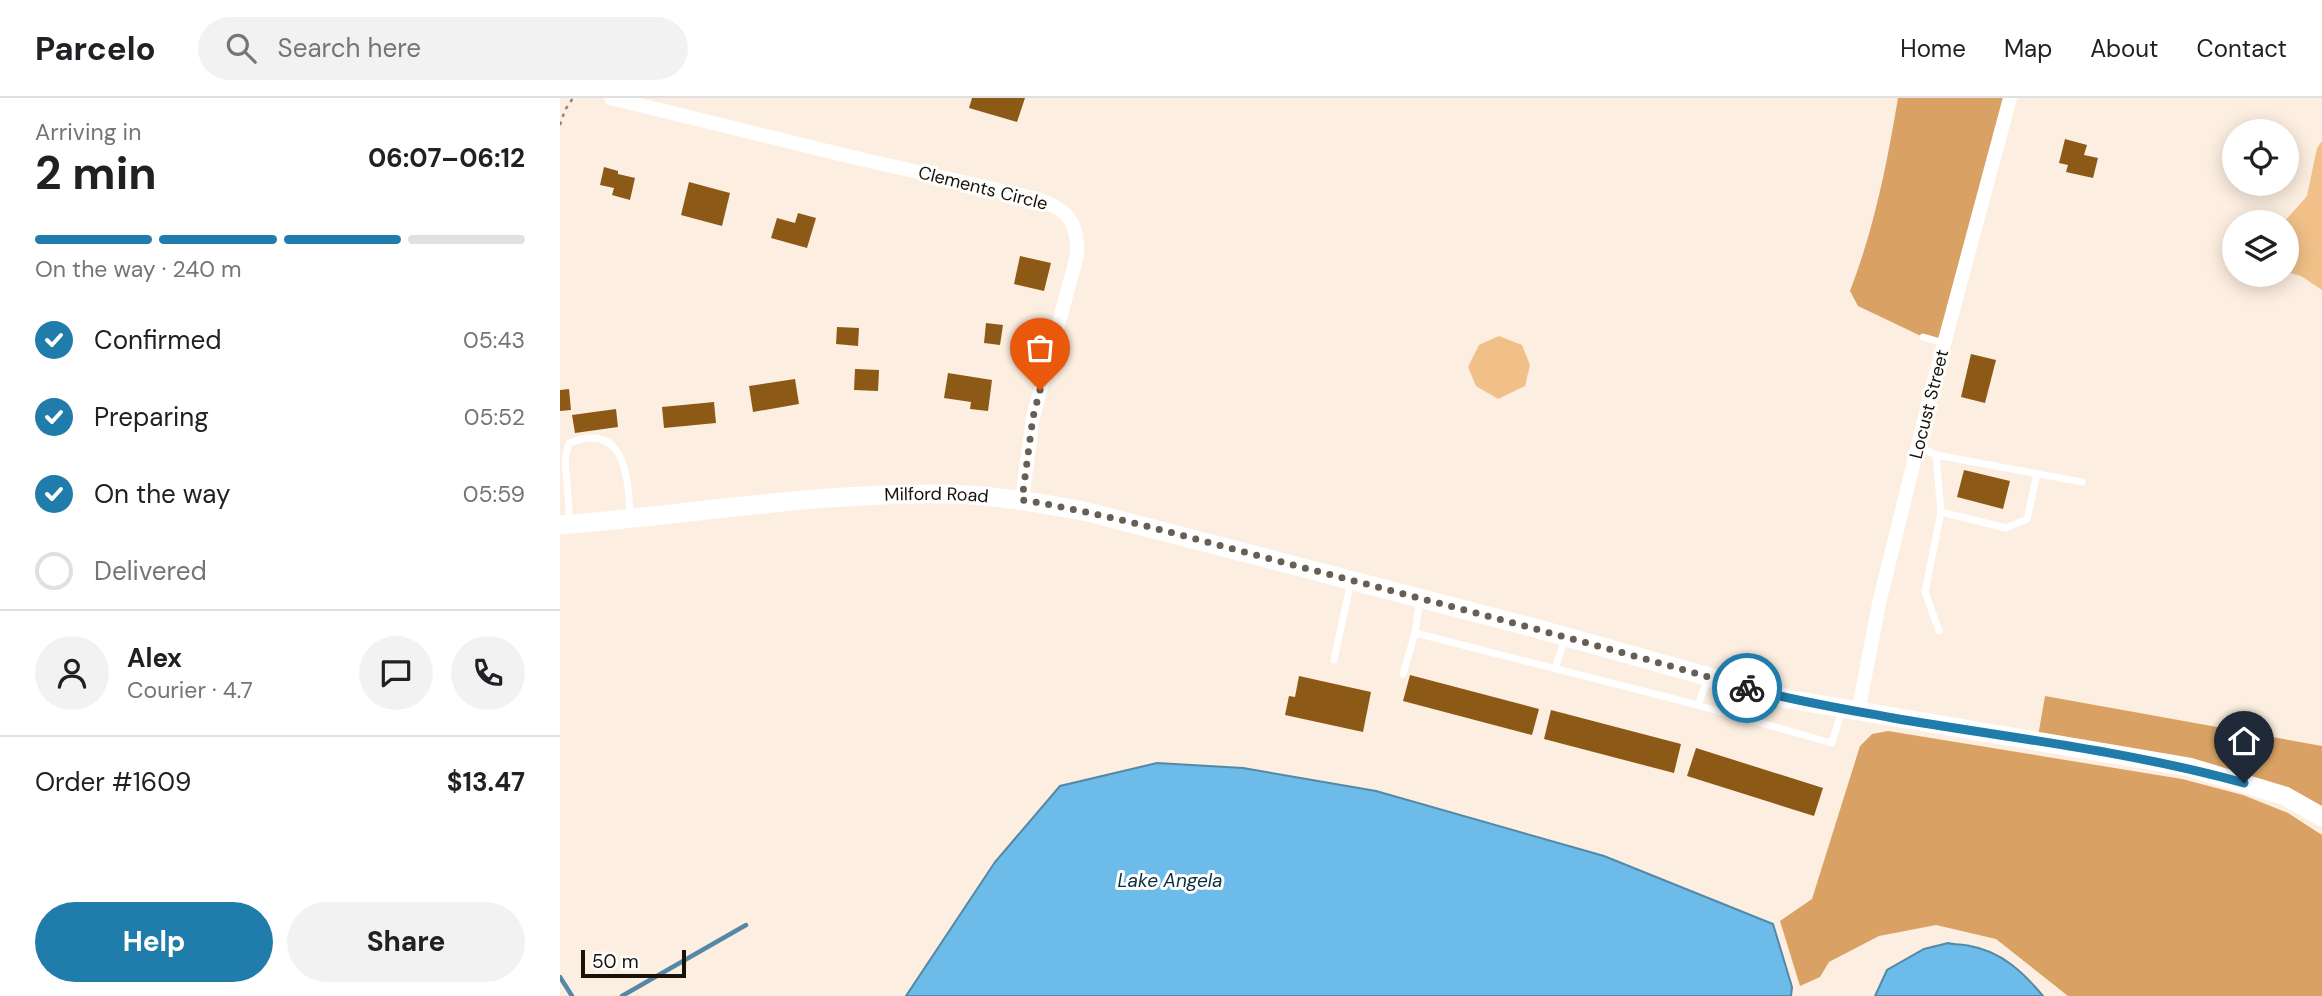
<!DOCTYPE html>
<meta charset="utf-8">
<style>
body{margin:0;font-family:"DM Sans",sans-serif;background:#f2f2f2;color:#202124;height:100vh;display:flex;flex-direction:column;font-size:26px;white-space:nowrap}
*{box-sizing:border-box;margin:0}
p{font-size:23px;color:#757577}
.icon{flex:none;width:38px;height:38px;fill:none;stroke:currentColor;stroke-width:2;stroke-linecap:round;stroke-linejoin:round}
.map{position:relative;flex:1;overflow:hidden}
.drawer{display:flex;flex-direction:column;background:#fff;width:560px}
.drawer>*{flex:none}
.buttons{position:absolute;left:1662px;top:21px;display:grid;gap:14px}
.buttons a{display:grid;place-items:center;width:77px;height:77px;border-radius:50%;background:#fff;box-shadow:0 4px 18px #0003;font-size:35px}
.scale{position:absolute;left:21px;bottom:18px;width:105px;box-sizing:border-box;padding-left:7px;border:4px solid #191209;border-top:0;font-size:19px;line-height:24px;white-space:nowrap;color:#191209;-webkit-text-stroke:5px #fefefe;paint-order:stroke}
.pin{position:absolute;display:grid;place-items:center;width:60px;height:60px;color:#fff;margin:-72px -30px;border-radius:50% 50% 50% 0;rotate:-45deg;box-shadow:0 0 7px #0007}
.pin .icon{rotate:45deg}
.courier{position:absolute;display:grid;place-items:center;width:70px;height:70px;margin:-35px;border:5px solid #207caa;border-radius:50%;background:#fff;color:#222;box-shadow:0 2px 9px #0007}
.head em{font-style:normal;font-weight:700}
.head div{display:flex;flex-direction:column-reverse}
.head{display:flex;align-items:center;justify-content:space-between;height:119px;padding:0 35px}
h1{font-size:46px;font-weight:700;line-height:52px}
.bar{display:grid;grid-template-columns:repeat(4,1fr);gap:10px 7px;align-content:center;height:84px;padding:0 35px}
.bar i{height:9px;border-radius:5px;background:#e0e0e0}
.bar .on{background:#207caa}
.bar p{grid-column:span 4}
.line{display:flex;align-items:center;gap:18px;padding:0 35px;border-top:2px solid #e0e0e0}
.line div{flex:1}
.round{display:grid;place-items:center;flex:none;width:74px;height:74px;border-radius:37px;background:#f2f2f2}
ol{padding:0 35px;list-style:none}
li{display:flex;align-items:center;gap:21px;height:77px}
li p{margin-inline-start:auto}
li .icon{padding:7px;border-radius:50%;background:#207caa;color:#fff;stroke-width:4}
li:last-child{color:#757577}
li i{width:38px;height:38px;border:4px solid #e0e0e0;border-radius:50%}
.action{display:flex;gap:14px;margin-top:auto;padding:14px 35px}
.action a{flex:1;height:80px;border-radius:42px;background:#207caa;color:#fff;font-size:28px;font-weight:700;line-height:80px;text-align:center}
.action a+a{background:#f2f2f2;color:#202124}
header{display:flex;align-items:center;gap:42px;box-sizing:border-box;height:98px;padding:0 35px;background:#fff;border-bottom:2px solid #e0e0e0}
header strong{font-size:33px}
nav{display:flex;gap:38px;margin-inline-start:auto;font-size:24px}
.search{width:490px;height:63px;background:#f2f2f2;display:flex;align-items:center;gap:18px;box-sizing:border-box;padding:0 24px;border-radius:38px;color:#757577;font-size:26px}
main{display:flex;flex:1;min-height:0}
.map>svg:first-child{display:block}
.green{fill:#f1c088}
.forest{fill:#d9a264}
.water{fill:#6cbbe9;stroke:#5388a6;stroke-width:2}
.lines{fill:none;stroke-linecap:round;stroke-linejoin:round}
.stream{stroke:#5388a6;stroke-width:4.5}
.building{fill:#8c5a16}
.path{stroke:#91867a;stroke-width:2.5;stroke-dasharray:3.5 5;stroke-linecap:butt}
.lane{stroke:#fff;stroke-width:7}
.street{stroke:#fff;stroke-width:14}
.secondary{stroke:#fff;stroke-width:19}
.done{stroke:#685f54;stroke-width:7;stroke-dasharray:0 12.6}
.route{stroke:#207caa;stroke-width:9}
.labels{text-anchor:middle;stroke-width:6;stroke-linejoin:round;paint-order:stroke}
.street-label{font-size:18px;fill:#191209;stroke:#fefefe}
.water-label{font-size:19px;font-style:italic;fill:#082d40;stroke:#fefefe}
</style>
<header>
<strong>Parcelo</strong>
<div class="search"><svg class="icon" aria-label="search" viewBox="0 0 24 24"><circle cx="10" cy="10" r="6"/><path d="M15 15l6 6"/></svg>Search here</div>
<nav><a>Home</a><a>Map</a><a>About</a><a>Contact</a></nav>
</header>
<main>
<section class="drawer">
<div class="head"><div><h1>2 min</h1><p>Arriving in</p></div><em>06:07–06:12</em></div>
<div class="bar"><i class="on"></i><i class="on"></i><i class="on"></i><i></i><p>On the way · 240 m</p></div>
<ol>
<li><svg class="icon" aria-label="check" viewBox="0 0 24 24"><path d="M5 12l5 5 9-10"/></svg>Confirmed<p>05:43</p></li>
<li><svg class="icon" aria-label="check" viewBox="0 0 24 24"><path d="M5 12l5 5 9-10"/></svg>Preparing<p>05:52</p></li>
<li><svg class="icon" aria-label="check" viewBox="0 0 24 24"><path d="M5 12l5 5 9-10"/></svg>On the way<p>05:59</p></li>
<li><i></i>Delivered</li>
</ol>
<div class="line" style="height:126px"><a class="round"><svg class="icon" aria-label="person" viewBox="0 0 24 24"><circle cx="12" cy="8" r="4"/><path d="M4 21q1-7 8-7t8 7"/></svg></a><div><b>Alex</b><p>Courier · 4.7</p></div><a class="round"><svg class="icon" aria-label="chat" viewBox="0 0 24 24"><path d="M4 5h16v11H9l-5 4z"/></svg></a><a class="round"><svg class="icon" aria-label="phone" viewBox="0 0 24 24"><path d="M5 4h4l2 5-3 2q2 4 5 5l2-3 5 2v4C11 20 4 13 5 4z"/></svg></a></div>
<div class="line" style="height:91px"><div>Order #1609</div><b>$13.47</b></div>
<div class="action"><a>Help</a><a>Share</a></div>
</section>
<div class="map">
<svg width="1762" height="898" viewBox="0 0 1762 898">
<rect width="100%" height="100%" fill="#fceee0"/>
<g class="green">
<path d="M1762 43V192L1741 178 1727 174V124H1724L1747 98 1757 50Z"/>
<path d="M939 238 962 247 970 267 965 288 938 301 916 288 908 269 919 247Z"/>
</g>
<g class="forest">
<path d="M1338 0H1450L1384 245 1363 239 1298 208 1290 193C1314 131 1327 66 1338 0Z"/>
<path d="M1485 598 1762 648V720L1725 698 1477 644Z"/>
<path d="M1328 633 1622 681 1683 697 1728 715 1762 737V898H1508L1436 841 1376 827 1319 838 1269 864 1260 879 1240 888 1220 823 1252 801 1300 648 1312 636Z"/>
</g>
<g class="water">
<path d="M597 665 683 670 816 693 1044 758 1213 826 1232 889 1231 898H346L435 764 500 688Z"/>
<path d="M1388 845C1395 847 1403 846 1410 848 1441 853 1464 875 1483 898H1315L1327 872 1364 851Z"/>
</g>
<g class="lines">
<g class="stream">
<path d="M0 879 12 898"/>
<path d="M62 898 186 827"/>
</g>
</g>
<g class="building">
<path d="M412 0H465L457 24 409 10Z"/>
<path d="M1505 41 1527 47 1524 57 1538 60 1533 80 1506 74 1508 67 1499 65Z"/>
<path d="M44 69 58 73V76L75 80 70 102 52 97 54 90 40 87Z"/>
<path d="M129 84 170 95 162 128 121 117Z"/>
<path d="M238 115 256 120 247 150 211 140 217 120 235 125Z"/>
<path d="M460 158 491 165 484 193 454 186Z"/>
<path d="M426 225 443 227 440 247 424 245Z"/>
<path d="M277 229 299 230 298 248 276 246Z"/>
<path d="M1411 256 1436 262 1425 305 1401 299Z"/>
<path d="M295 271 319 272 318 293 294 292Z"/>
<path d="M388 275 432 282 428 313 410 311 411 304 384 300Z"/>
<path d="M235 281 239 306 193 314 189 288Z"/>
<path d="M9 291 11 312 0 313V292Z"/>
<path d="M154 304 156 325 104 330 102 309Z"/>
<path d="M56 311 58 329 15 335 12 317Z"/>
<path d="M1404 372 1450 383 1443 411 1397 399Z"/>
<path d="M850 577 979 611 972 637 843 603Z"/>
<path d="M739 578 811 594 803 634 725 617 729 598 735 599Z"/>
<path d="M991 612 1121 646 1114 675 984 641Z"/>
<path d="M1136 650 1263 690 1254 718 1127 678Z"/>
</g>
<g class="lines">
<path class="path" d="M0 27 5 12 13 0"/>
<g class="lane">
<path d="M1363 239 1384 245"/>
<path d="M1358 348 1376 357 1522 384"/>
<path d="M1376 357 1381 414 1446 430 1467 421 1477 376"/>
<path d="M10 425 5 361 9 345C65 322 69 380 70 420"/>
<path d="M1379 533 1365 494 1381 414"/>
<path d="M855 535 1138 607 1148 580"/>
<path d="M774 562 791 483"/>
<path d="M995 570 1005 541"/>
<path d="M843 576 855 535 860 501"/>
<path d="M1137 607 1272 645 1282 612"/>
</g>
<g class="street">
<path d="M51 0 296 60 469 99C504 108 519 120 517 158L473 319 462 402"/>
<path d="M1298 614 1320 501 1373 287 1450 0"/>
</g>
<path class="secondary" id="s1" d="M0 427C128 417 257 394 386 396 434 397 481 405 528 414L971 529 1228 601 1629 669 1725 698 1762 719"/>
</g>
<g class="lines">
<path class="done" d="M480 292 473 319 462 402C556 417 648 445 741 469 890 508 1039 547 1187 590"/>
<path class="route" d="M1187 590C1235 603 1284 611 1333 620 1450 640 1569 653 1684 685"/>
</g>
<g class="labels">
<g class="street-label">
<text transform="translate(423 90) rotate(14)" y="6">Clements Circle</text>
<text transform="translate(1369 306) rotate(-76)" y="6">Locust Street</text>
<text dy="6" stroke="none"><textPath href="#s1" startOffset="378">Milford Road</textPath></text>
</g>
<g class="water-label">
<text x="610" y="789">Lake Angela</text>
</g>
</g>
</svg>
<div class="buttons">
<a><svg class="icon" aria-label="locate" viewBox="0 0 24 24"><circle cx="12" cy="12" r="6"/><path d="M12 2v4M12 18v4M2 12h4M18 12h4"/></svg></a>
<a><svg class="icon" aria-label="layers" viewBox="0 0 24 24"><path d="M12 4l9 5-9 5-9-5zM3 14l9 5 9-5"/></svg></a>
</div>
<div class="scale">50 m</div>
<div class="pin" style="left:480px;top:292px;background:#ea580c"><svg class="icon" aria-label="bag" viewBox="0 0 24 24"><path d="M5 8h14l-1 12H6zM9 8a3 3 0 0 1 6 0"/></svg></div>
<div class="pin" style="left:1684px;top:685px;background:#1f2937"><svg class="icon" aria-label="home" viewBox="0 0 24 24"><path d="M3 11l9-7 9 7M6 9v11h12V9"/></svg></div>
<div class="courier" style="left:1187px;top:590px"><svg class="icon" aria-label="bike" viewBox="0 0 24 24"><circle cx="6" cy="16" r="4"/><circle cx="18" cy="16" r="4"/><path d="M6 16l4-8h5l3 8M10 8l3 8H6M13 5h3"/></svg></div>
</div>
</main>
